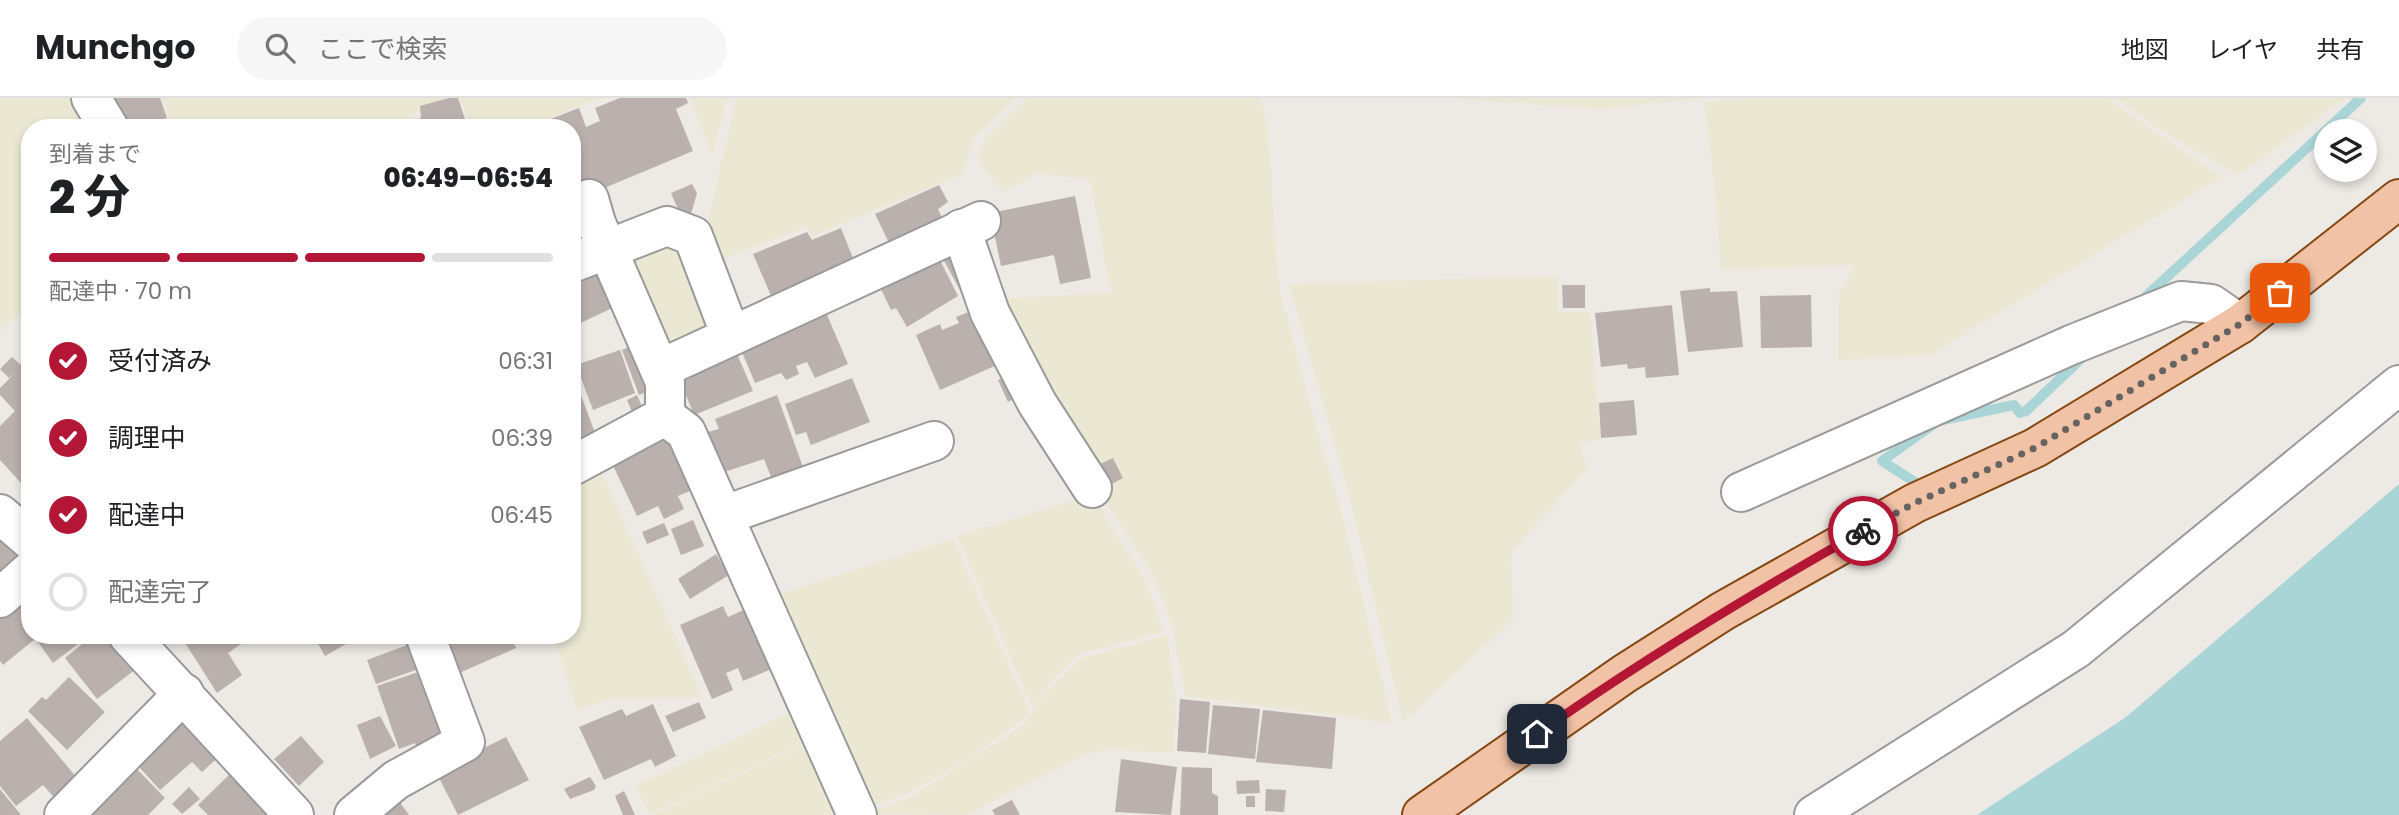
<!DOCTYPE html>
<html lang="ja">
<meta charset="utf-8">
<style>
body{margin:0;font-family:Poppins,"Noto Sans JP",sans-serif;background:#f6f6f6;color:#202124;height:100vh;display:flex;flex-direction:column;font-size:26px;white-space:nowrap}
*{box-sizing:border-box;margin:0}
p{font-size:23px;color:#757577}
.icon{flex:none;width:38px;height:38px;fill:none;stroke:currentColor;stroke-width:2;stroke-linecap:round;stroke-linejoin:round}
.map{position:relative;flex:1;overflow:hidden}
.details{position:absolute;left:21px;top:21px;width:560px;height:525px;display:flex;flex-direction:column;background:#fff;border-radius:28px;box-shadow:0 4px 10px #0003}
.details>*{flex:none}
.fabs{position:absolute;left:2314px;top:21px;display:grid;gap:14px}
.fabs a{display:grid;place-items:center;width:63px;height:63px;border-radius:50%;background:#fff;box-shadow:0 4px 10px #0003;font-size:35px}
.pin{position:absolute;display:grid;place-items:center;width:60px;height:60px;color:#fff;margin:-30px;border-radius:14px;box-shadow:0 4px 10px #0006}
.courier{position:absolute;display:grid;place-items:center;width:70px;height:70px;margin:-35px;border:5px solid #b41736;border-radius:50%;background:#fff;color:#222;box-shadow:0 2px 9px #0007}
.summary em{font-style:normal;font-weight:800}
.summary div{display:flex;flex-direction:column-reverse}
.summary{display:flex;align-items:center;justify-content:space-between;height:119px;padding:0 28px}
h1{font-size:46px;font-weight:800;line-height:52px}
.bar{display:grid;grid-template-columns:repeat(4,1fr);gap:10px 7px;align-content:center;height:84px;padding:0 28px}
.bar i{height:9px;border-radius:5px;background:#e0e0e0}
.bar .selected{background:#b41736}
.bar p{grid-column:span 4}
ol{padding:0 28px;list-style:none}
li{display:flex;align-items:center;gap:21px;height:77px}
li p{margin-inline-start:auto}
li .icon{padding:7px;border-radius:50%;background:#b41736;color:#fff;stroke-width:4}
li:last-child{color:#757577}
li i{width:38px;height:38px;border:4px solid #e0e0e0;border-radius:50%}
header{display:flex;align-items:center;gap:42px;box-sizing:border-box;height:98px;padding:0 35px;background:#fff;border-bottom:2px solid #e0e0e0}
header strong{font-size:33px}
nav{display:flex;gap:38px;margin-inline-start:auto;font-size:24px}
.search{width:490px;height:63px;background:#f6f6f6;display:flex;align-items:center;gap:18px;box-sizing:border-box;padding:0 24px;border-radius:38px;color:#757577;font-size:26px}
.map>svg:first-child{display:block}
.farmland{fill:#eae7d2}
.water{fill:#aad5d6}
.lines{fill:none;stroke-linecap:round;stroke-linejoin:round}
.stream{stroke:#aad5d6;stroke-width:10}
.building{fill:#bab1ae}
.minor-casing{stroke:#9a9a9a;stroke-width:42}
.major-casing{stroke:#864811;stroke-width:42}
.minor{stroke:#fff;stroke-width:38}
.major{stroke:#f1c2a6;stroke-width:38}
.done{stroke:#666463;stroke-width:7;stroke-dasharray:0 12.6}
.route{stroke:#b41736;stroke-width:9}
</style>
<header>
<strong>Munchgo</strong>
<div class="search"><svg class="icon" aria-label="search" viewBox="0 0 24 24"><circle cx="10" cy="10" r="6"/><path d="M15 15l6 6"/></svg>ここで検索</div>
<nav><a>地図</a><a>レイヤ</a><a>共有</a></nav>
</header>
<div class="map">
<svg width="2399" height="717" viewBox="0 0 2399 717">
<rect width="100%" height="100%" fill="#ede9e5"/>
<g class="farmland">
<path d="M0 0H89L106 30H30V209L0 232Z"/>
<path d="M162 0H445L385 30H174Z"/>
<path d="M460 0H601L524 30H472Z"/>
<path d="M690 0H727L712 57Z"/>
<path d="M737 0H1016L975 39 962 76 812 138 806 129 708 166V123Z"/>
<path d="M1028 0H1261L1267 26 1279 190 1321 347 1339 404 1392 625 1185 598 1173 531 1154 479 1049 315 997 201 1111 195 1090 81 1036 75 1004 94 978 64 977 60 987 39Z"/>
<path d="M1447 0H1697L1602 11Z"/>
<path d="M1757 0H2107L2221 79 1930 257 1838 262 1839 193 1856 167 1721 172 1714 82 1704 4Z"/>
<path d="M2116 0H2345L2238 77 2165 35Z"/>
<path d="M687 138 725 235 667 260 622 151Z"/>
<path d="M1557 178 1558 214H1590L1600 341 1579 345 1587 370 1511 454 1513 521 1403 624 1350 400 1289 186Z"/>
<path d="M601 373 702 599 610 601 577 612 554 537H572V385Z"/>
<path d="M1092 397 1146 483 1164 534 1080 556 1053 580 1033 611 957 438Z"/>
<path d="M953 441 1030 614 1018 626 964 663 908 695 864 713 770 499Z"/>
<path d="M1167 537 1176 599 1173 655 1105 651 1085 657 967 717 866 716 911 699 1021 629 1055 584 1082 560Z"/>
<path d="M792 614 806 644 650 716 636 688Z"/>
<path d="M807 645 841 717H653Z"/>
</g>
<path class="water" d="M2399 386V717H1977L2126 619Z"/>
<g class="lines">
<g class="stream">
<path d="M2142 202 2361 0"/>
<path d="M1910 391 1918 386 1882 363 1938 323 2014 307 2020 315 2026 313 2085 257"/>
</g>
</g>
<g class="building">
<path d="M112 0H160L167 20 142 30H124Z"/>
<path d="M449 0H458L468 30H393L421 20 420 8Z"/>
<path d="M620 0H686L688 5 676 11 693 53 585 98 572 67V30H552L548 22 579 10 586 29 600 23 595 10Z"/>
<path d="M692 86 697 95 691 116 682 120 671 95Z"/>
<path d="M939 87 948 104 938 111 947 130 895 157 875 116Z"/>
<path d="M1075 98 1091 180 1060 186 1054 157 1001 168 990 115Z"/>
<path d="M572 99 593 151 572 146Z"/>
<path d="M841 130 858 173 772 200 753 156 807 134 812 142Z"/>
<path d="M949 154 969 190 961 194 942 159Z"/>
<path d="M937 156 958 198 907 229 896 210 891 212 879 187Z"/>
<path d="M605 161 625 204 572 229V176Z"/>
<path d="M1562 187H1585V210H1563Z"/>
<path d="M1710 190V194L1737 193 1743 249 1688 254 1680 193Z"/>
<path d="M1811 197 1812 249 1761 250 1760 198Z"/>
<path d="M1672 207 1679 277 1646 280 1645 269 1628 271 1627 266 1601 269 1595 215Z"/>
<path d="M981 209 997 267 940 292 916 237 940 226 942 232 959 225 956 219Z"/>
<path d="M825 212 848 266 815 280 807 264 796 268 799 276 786 282 781 275 755 285 739 247Z"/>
<path d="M640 244 657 290 639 297 622 252Z"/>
<path d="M620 252 635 295 593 312 576 267Z"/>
<path d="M737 256 753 293 694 317 679 280Z"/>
<path d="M12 259 30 275V378L22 386 0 362V328L15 313 0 297V290L15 275 9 280 0 271Z"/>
<path d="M572 273 595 335 572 344Z"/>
<path d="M1013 275 1024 295 1008 304 998 282Z"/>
<path d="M852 280 870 324 811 347 806 334 796 337 785 306Z"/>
<path d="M637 297 643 311 633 316 627 302Z"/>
<path d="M777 297 804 372 773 384 764 361 712 378 693 327 702 323 707 334 719 331 715 321Z"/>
<path d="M1634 302 1637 337 1601 340 1599 305Z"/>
<path d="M664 335 672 350 678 347 703 399 695 402 690 393 678 398 684 411 664 421 658 408 637 418 610 361Z"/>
<path d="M1113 360 1123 380 1100 392 1089 371Z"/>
<path d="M693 422 704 448 681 457 671 431Z"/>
<path d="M664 425 669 437 647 446 642 434Z"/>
<path d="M0 435 26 459 0 487Z"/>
<path d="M716 456 729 477 690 501 678 481Z"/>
<path d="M22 493 30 503V537H40L3 567 0 563V511Z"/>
<path d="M723 508 728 519 748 510 774 570 743 583 738 570 726 575 733 592 712 601 680 527Z"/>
<path d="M46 537H71L78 546 53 565 38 544Z"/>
<path d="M93 537H109L136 571 97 601 65 560Z"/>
<path d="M180 537H254L228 555 242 577 217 595Z"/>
<path d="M313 537H347L351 543 325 558Z"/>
<path d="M432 537H510L516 550 450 579Z"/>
<path d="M418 543 427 568 376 586 367 562Z"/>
<path d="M427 571 448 629 439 635 441 641 418 651 415 645 399 651 377 588Z"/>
<path d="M69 579 105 614 67 652 28 613 42 599 46 602Z"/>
<path d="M1180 601 1210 604 1206 655 1177 653Z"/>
<path d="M699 604 706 620 673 634 665 618Z"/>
<path d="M653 606 676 658 655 669 651 661 604 682 579 629 622 611 626 618Z"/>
<path d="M1213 607 1260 611 1255 661 1208 656Z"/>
<path d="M1263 612 1336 620 1332 671 1256 664Z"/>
<path d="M183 613 222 656 202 674 192 664 160 692 131 660Z"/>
<path d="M380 618 396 648 370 661 357 627Z"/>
<path d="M27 620 82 686 60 706 43 687 16 708 0 688V643Z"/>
<path d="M301 638 324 664 299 688 274 661Z"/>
<path d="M506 639 529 682 458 717 436 674Z"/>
<path d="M1121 661 1177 669 1171 717 1115 714Z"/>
<path d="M129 663 165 700 148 717H72Z"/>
<path d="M1182 669 1212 670V695L1218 698V717H1180Z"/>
<path d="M234 672 277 717H208L198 707Z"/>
<path d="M590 679 596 688 594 692 570 701 564 691Z"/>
<path d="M1259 682 1260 695 1237 696 1236 683Z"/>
<path d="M189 689 200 701 182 716 172 706Z"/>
<path d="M0 691 21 717H0Z"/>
<path d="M1266 691 1286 692 1284 714 1265 713Z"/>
<path d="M624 693 635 717H623L615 698Z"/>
<rect x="1246" y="698" width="9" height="11"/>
<path d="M396 699 409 717H371Z"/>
<path d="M1012 702 1020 717H995L992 712Z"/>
</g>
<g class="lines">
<g class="minor-casing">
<g id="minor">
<path d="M91 0 109 30"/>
<path d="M589 101 596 125 665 284V318L686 334 857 717"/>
<path d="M961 131 990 215 1037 305 1092 390"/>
<path d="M572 165 667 128 693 138 731 238"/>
<path d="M660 271 981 123"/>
<path d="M572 368 665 318"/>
<path d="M1741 394 2071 247 2181 203 2211 206 2240 226"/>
<path d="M0 416 30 442"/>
<path d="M725 417 934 343"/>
<path d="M0 500 30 473"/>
<path d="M128 537 294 717"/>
<path d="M64 717 184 595"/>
<path d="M354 717 396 682 465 644 425 537"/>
<path d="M1814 717 2076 551 2399 287"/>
</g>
</g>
<g class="major-casing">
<path id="major" d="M1422 717 1624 576 1723 513 1915 405 2035 350 2240 226 2399 101"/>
</g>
<use href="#minor" class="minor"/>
<use href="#major" class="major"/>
</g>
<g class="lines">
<path class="done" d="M1863 433 1915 405 2035 350 2240 226 2280 195"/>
<path class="route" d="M1537 636C1642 562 1751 496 1863 433"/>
</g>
</svg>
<div class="fabs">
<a><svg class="icon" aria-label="layers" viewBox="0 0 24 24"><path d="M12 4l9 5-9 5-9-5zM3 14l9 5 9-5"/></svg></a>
</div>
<div class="pin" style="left:2280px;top:195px;background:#ea580c"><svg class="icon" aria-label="bag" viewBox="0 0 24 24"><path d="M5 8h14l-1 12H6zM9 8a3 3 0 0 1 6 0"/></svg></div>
<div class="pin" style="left:1537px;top:636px;background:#1f2937"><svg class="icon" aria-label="home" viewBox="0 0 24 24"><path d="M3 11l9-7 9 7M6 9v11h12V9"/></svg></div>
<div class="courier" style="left:1863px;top:433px"><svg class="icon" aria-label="bike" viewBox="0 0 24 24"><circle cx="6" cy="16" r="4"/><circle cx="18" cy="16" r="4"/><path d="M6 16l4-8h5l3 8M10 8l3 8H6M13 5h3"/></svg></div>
<section class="details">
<div class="summary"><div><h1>2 分</h1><p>到着まで</p></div><em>06:49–06:54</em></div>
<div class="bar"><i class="selected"></i><i class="selected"></i><i class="selected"></i><i></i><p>配達中 · 70 m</p></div>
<ol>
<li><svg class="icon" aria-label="check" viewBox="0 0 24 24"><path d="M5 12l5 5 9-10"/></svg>受付済み<p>06:31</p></li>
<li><svg class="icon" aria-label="check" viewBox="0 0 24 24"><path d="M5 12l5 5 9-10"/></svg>調理中<p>06:39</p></li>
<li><svg class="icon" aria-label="check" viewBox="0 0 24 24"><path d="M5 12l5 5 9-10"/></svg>配達中<p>06:45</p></li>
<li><i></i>配達完了</li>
</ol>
</section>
</div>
